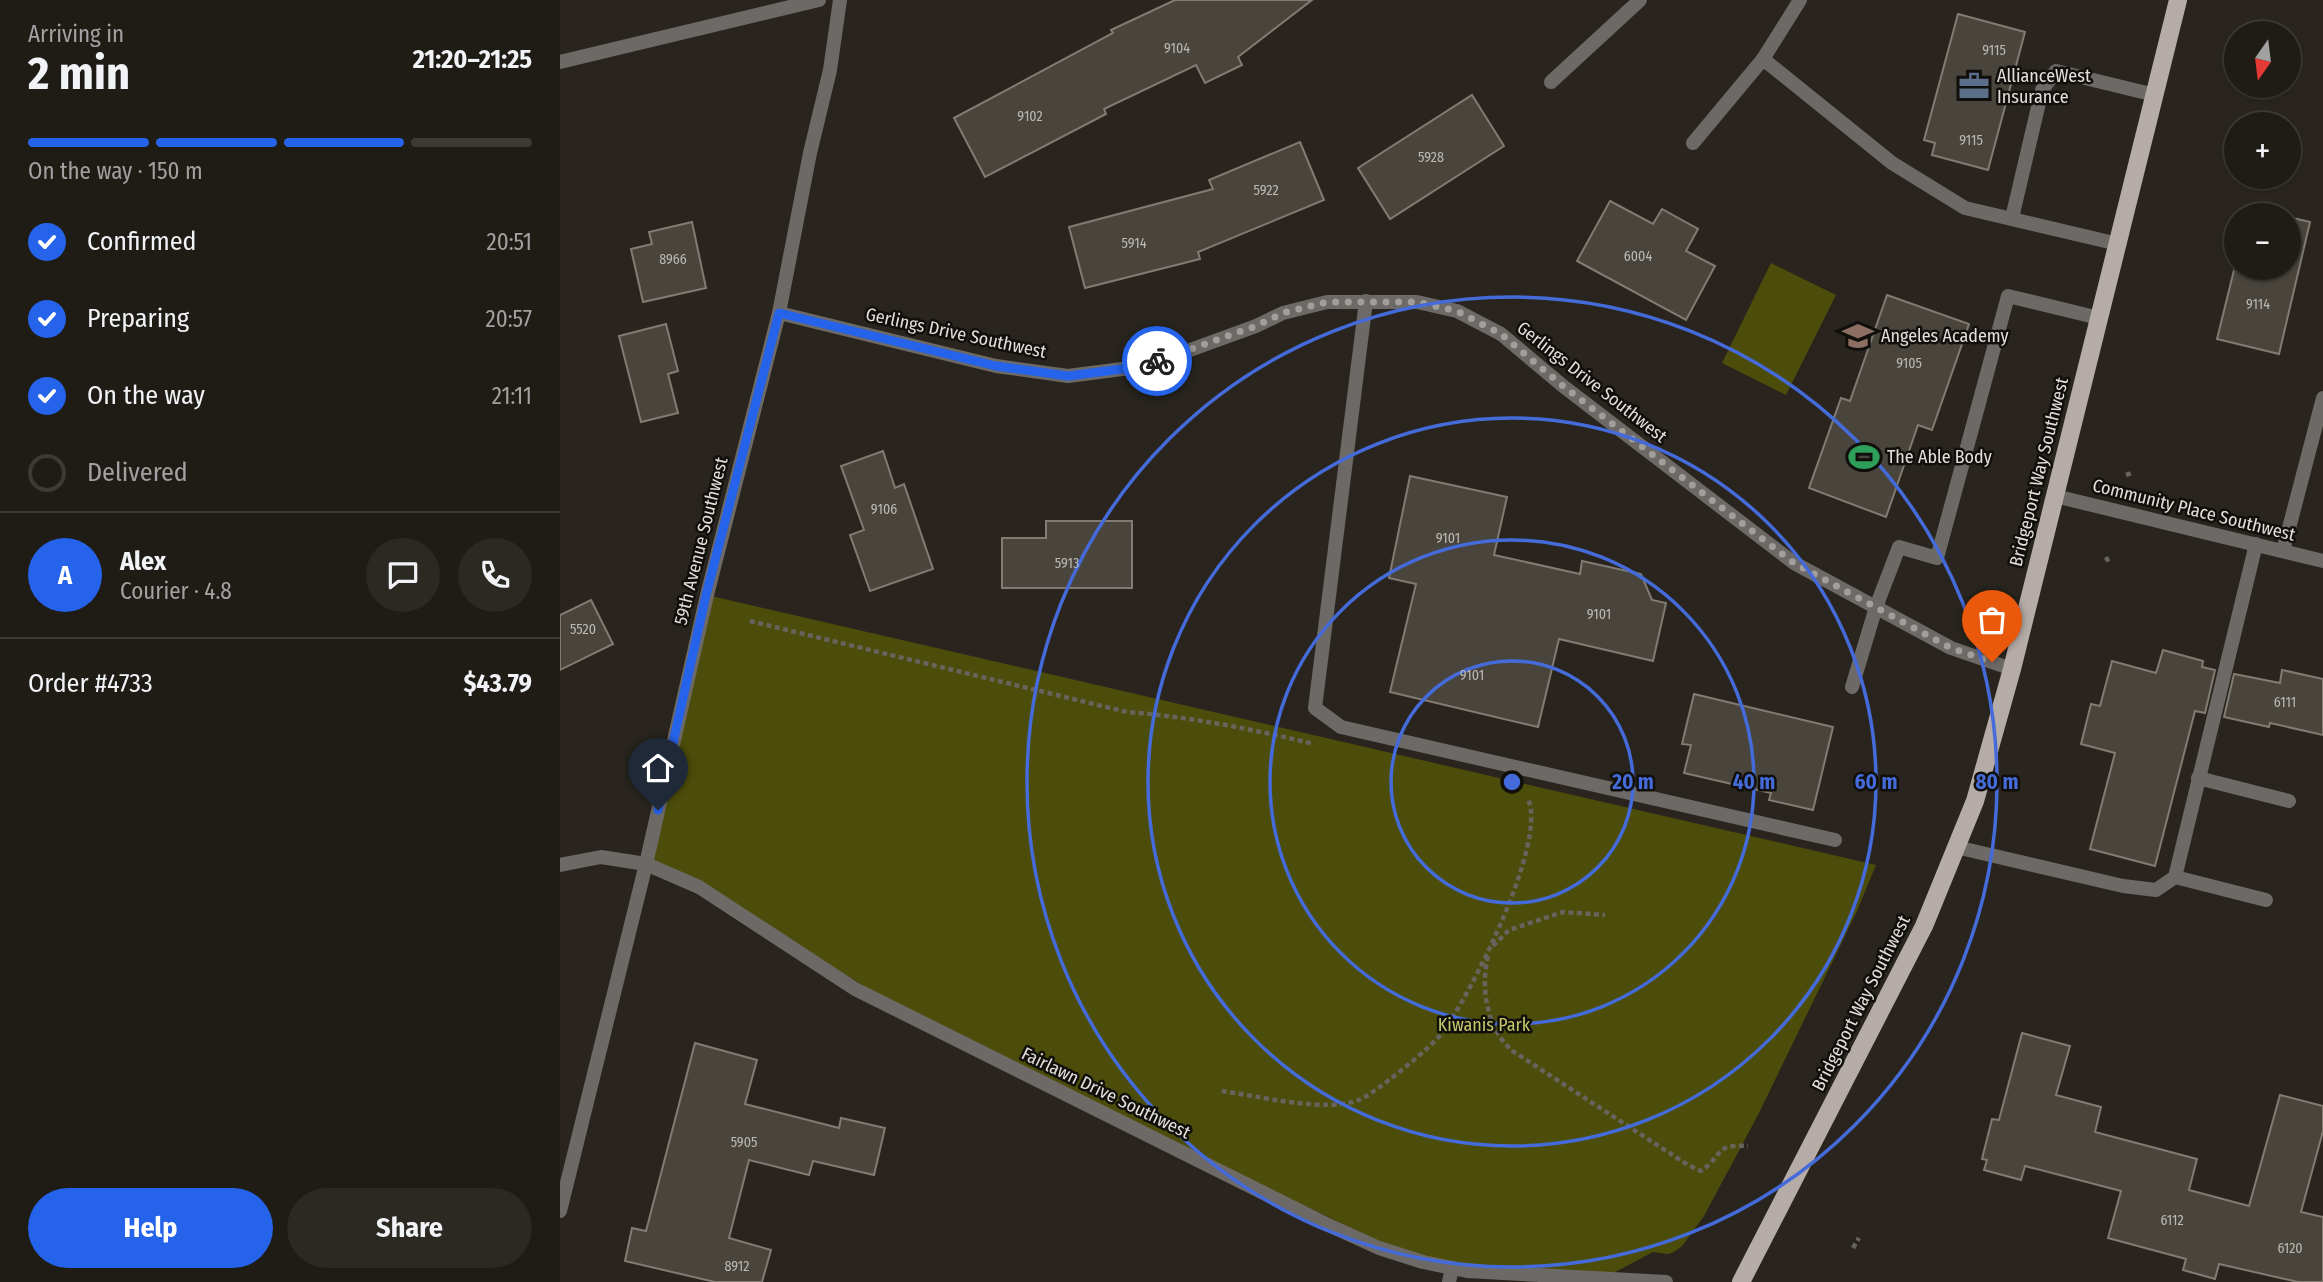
<!DOCTYPE html>
<meta charset="utf-8">
<style>
body{margin:0;font-family:"Fira Sans Condensed",sans-serif;background:#2c2923;color:#f1f3f6;height:100vh;display:flex;flex-direction:column;font-size:26px;white-space:nowrap}
*{box-sizing:border-box;margin:0}
p{font-size:23px;color:#a1a1a1}
.icon{flex:none;width:38px;height:38px;fill:none;stroke:currentColor;stroke-width:2;stroke-linecap:round;stroke-linejoin:round}
.map{position:relative;flex:1;overflow:hidden}
.side{display:flex;flex-direction:column;background:#1f1c16;width:560px}
.side>*{flex:none}
.needle{width:46px;rotate:194deg}
.buttons{position:absolute;left:1664px;top:21px;display:grid;gap:14px}
.buttons a{display:grid;place-items:center;width:77px;height:77px;border-radius:50%;background:#1f1c16;box-shadow:0 2px 5px #0004,0 0 0 2px #3c3a35;font-size:35px}
.pin{position:absolute;display:grid;place-items:center;width:60px;height:60px;color:#fff;margin:-72px -30px;border-radius:50% 50% 50% 0;rotate:-45deg;box-shadow:0 0 7px #0007}
.pin .icon{rotate:45deg}
.courier{position:absolute;display:grid;place-items:center;width:70px;height:70px;margin:-35px;border:5px solid #2563eb;border-radius:50%;background:#fff;color:#222;box-shadow:0 2px 9px #0007}
.headline em{font-style:normal;font-weight:700}
.headline div{display:flex;flex-direction:column-reverse}
.headline{display:flex;align-items:center;justify-content:space-between;height:119px;padding:0 28px}
h1{font-size:46px;font-weight:700;line-height:52px}
.bar{display:grid;grid-template-columns:repeat(4,1fr);gap:10px 7px;align-content:center;height:84px;padding:0 28px}
.bar i{height:9px;border-radius:5px;background:#3c3a35}
.bar .selected{background:#2563eb}
.bar p{grid-column:span 4}
.line{display:flex;align-items:center;gap:18px;padding:0 28px;border-top:2px solid #3c3a35}
.line div{flex:1}
.round{display:grid;place-items:center;flex:none;width:74px;height:74px;border-radius:37px;background:#2c2923}
ol{padding:0 28px;list-style:none}
li{display:flex;align-items:center;gap:21px;height:77px}
li p{margin-inline-start:auto}
li .icon{padding:7px;border-radius:50%;background:#2563eb;color:#fff;stroke-width:4}
li:last-child{color:#a1a1a1}
li i{width:38px;height:38px;border:4px solid #3c3a35;border-radius:50%}
.action{display:flex;gap:14px;margin-top:auto;padding:14px 28px}
.action a{flex:1;height:80px;border-radius:42px;background:#2563eb;color:#fff;font-size:28px;font-weight:700;line-height:80px;text-align:center}
.action a+a{background:#2c2923;color:#f1f3f6}
main{display:flex;flex:1;min-height:0}
.map>svg:first-child{display:block}
.green{fill:#4c4d0a}
.building{fill:#49453d;stroke:#807c73;stroke-width:2}
.lines{fill:none;stroke-linecap:round;stroke-linejoin:round}
.path{stroke:#67635d;stroke-width:4.5;stroke-dasharray:5 3.5;stroke-linecap:butt}
.service{stroke:#6d6967;stroke-width:14}
.minor{stroke:#6d6967;stroke-width:14}
.tertiary{stroke:#6d6967;stroke-width:14}
.primary{stroke:#b5aca8;stroke-width:18}
.done{stroke:#a19f99;stroke-width:7;stroke-dasharray:0 12.6}
.route{stroke:#2563eb;stroke-width:9}
.ring{fill:none;stroke:#446bd9;stroke-width:3.5}
.labels{text-anchor:middle;stroke-width:5;stroke-linejoin:round;paint-order:stroke}
.number-label{font-size:14px;fill:#bcb9b4}
.poi-label{font-size:18px;fill:#e2e0db;stroke:#100f0b;text-anchor:start}
.street-label{font-size:18px;fill:#e2e0db;stroke:#100f0b}
.park-label{font-size:18px;fill:#c5c96b;stroke:#100f0b}
.centre{fill:#446bd9;stroke:#100f0b;stroke-width:3.5}
.ring-label{font-size:21px;text-anchor:middle;font-weight:bold;fill:#446bd9;stroke:#100f0b;stroke-width:5;stroke-linejoin:round;paint-order:stroke}
</style>
<main>
<section class="side">
<div class="headline"><div><h1>2 min</h1><p>Arriving in</p></div><em>21:20–21:25</em></div>
<div class="bar"><i class="selected"></i><i class="selected"></i><i class="selected"></i><i></i><p>On the way · 150 m</p></div>
<ol>
<li><svg class="icon" aria-label="check" viewBox="0 0 24 24"><path d="M5 12l5 5 9-10"/></svg>Confirmed<p>20:51</p></li>
<li><svg class="icon" aria-label="check" viewBox="0 0 24 24"><path d="M5 12l5 5 9-10"/></svg>Preparing<p>20:57</p></li>
<li><svg class="icon" aria-label="check" viewBox="0 0 24 24"><path d="M5 12l5 5 9-10"/></svg>On the way<p>21:11</p></li>
<li><i></i>Delivered</li>
</ol>
<div class="line" style="height:126px"><b class="round" style="background:#2563eb;color:#fff">A</b><div><b>Alex</b><p>Courier · 4.8</p></div><a class="round"><svg class="icon" aria-label="chat" viewBox="0 0 24 24"><path d="M4 5h16v11H9l-5 4z"/></svg></a><a class="round"><svg class="icon" aria-label="phone" viewBox="0 0 24 24"><path d="M5 4h4l2 5-3 2q2 4 5 5l2-3 5 2v4C11 20 4 13 5 4z"/></svg></a></div>
<div class="line" style="height:91px"><div>Order #4733</div><b>$43.79</b></div>
<div class="action"><a>Help</a><a>Share</a></div>
</section>
<div class="map">
<svg width="1763" height="1282" viewBox="0 0 1763 1282">
<rect width="100%" height="100%" fill="#29251e"/>
<g class="green">
<path d="M1211 263 1276 295 1226 395 1162 363Z"/>
<path d="M147 595 1316 865 1297 911 1198 1115 1144 1216 1122 1246 1114 1252 1108 1254 1093 1252 1044 1278 863 1262 391 1038 139 887 86 864Z"/>
</g>
<g class="building">
<path d="M615 0H752L678 57 682 65 645 83 636 65 544 109 546 114 425 177 394 118 553 33 551 30Z"/>
<path d="M1398 14 1465 32 1428 170 1372 155 1375 143 1364 140Z"/>
<path d="M912 95 944 146 830 219 798 168Z"/>
<path d="M740 142 764 200 638 252 640 259 525 288 509 227 653 189 649 180Z"/>
<path d="M1050 201 1093 224 1102 209 1138 229 1126 251 1155 266 1126 320 1017 261Z"/>
<path d="M1693 209 1709 213 1720 215H1691Z"/>
<path d="M1729 217 1750 222 1719 354 1657 339 1676 262V268H1729Z"/>
<path d="M132 222 146 288 83 302 71 249 92 244 89 232Z"/>
<path d="M1327 295 1409 324 1372 430 1358 425 1326 517 1249 488 1281 398 1290 401Z"/>
<path d="M106 324 118 371 108 374 118 413 81 422 59 336Z"/>
<path d="M323 451 335 488 344 484 373 569 310 591 290 535 304 530 281 466Z"/>
<path d="M850 476 947 497 934 555 1020 574 1022 561 1081 574 1092 600 1106 603 1093 661 999 639 978 727 830 692 856 584 829 578Z"/>
<path d="M486 521H572V588H442V538H486Z"/>
<path d="M31 600 53 644 0 670V615Z"/>
<path d="M1603 650 1643 661 1642 667 1655 670 1645 713 1635 711 1595 866 1530 849 1555 753 1521 744 1531 704 1540 706 1552 661 1596 673Z"/>
<path d="M1722 670 1763 679V735L1710 723 1709 727 1664 717 1674 674 1720 683Z"/>
<path d="M1134 694 1273 727 1253 810 1209 800 1211 793 1124 773 1131 745 1122 744Z"/>
<path d="M1462 1033 1510 1046 1496 1095 1541 1107 1535 1132 1637 1159 1629 1190 1689 1206 1720 1095 1763 1106V1131L1741 1212 1763 1217V1282H1738L1659 1264 1655 1279 1623 1270 1626 1259 1548 1238 1561 1191 1465 1166 1461 1180 1424 1170 1427 1160 1422 1159 1432 1119 1439 1120Z"/>
<path d="M135 1043 197 1060 185 1104 279 1128 281 1118 325 1128 314 1175 253 1161 249 1175 189 1160 169 1238 211 1250 202 1282H155L65 1261 72 1228 86 1231Z"/>
</g>
<g class="lines">
<g class="path">
<path d="M1566 475 1572 473"/>
<path d="M1546 557 1549 563"/>
<path d="M190 621 567 712C631 717 692 729 754 744"/>
<path d="M933 946 949 930 1003 912 1045 915"/>
<path d="M928 956C920 988 927 1031 954 1052L1128 1165 1141 1171C1165 1154 1153 1144 1188 1146"/>
<path d="M662 1091C697 1096 767 1113 799 1100 814 1094 872 1047 882 1033 910 996 988 842 968 799"/>
<path d="M1293 1248 1299 1238"/>
</g>
<g class="service">
<path d="M1240 0 1203 59 1332 163 1405 208 1558 244"/>
<path d="M991 82 1080 0"/>
<path d="M1133 143 1203 59"/>
<path d="M1452 218 1482 90 1496 71 1595 95"/>
<path d="M806 301 755 708 781 727 1275 840"/>
<path d="M1723 551 1763 398"/>
<path d="M1292 687 1316 607 1339 547 1377 558 1448 296 1539 318"/>
<path d="M1638 778 1729 801"/>
<path d="M1396 847 1563 886 1596 890 1615 877 1696 544"/>
<path d="M1615 877 1706 900"/>
<path d="M889 1282 892 1268"/>
</g>
<g class="minor">
<path d="M219 313 436 366 508 376 570 368 608 358 696 326 723 313 767 302H857L897 311 941 334 1003 386 1234 563 1391 648 1452 669"/>
<path d="M1495 496 1763 561"/>
<path d="M0 865 41 857 86 864 139 887 295 989 764 1223 819 1248 863 1262 907 1271 1106 1282"/>
<path d="M0 1211 86 864 147 595 219 313 250 153 270 70 280 0"/>
</g>
<path class="tertiary" d="M0 62 259 0"/>
<path class="primary" d="M1181 1282 1364 926 1415 801 1452 669 1618 0"/>
</g>
<g class="lines">
<path class="done" d="M597 361 696 326 723 313 767 302H857L897 311 941 334 1003 386 1234 563 1391 648 1432 662"/>
<path class="route" d="M98 810 146 595 219 313 436 366 508 376 570 368 597 361"/>
</g>
<g class="ring">
<circle cx="952" cy="782" r="121"/>
<circle cx="952" cy="782" r="242"/>
<circle cx="952" cy="782" r="364"/>
<circle cx="952" cy="782" r="485"/>
</g>
<defs>
<g id="office-bare" transform="scale(2.415)"><path d="M-6-3h4V-5.5h4V-3h4V5H-6ZM-1-4.5V-3h2v-1.5ZM-6 0V1H6V0Z" fill="#5c6f8a" stroke="#100f0b" stroke-width="2.5" paint-order="stroke"/></g>
<g id="school-bare" transform="scale(2.415)"><path d="M0-5L7-2L0 1L-7-2ZM-4 1L0 2.5L4 1V4Q0 6-4 4Z" fill="#8d6e63" stroke="#100f0b" stroke-width="2.5" paint-order="stroke"/></g>
<g id="stadium-bare" transform="scale(2.415)"><path d="M0-5a6.5 5 0 1 0 0 10a6.5 5 0 1 0 0-10ZM-3.5-1.8h7v3.6h-7Z" fill="#2e9e5b" stroke="#100f0b" stroke-width="2.5" paint-order="stroke"/></g>
</defs>
<g fill-rule="evenodd">
<use href="#office-bare" x="1414" y="86"/>
<use href="#school-bare" x="1298" y="336"/>
<use href="#stadium-bare" x="1304" y="457"/>
</g>
<g class="labels">
<g class="number-label">
<text x="617" y="53">9104</text>
<text x="1434" y="55">9115</text>
<text x="470" y="121">9102</text>
<text x="1411" y="145">9115</text>
<text x="871" y="162">5928</text>
<text x="706" y="195">5922</text>
<text x="574" y="248">5914</text>
<text x="1078" y="261">6004</text>
<text x="113" y="264">8966</text>
<text x="1698" y="309">9114</text>
<text x="1349" y="368">9105</text>
<text x="324" y="514">9106</text>
<text x="888" y="543">9101</text>
<text x="507" y="568">5913</text>
<text x="1039" y="619">9101</text>
<text x="23" y="634">5520</text>
<text x="912" y="680">9101</text>
<text x="1725" y="707">6111</text>
<text x="184" y="1147">5905</text>
<text x="1612" y="1225">6112</text>
<text x="1730" y="1253">6120</text>
<text x="177" y="1271">8912</text>
</g>
<g class="poi-label">
<text x="1437" y="82">AllianceWest<tspan x="1437" dy="21">Insurance</tspan></text>
<text x="1321" y="342">Angeles Academy</text>
<text x="1327" y="463">The Able Body</text>
</g>
<g class="street-label">
<text transform="translate(396 333) rotate(12)" y="6">Gerlings Drive Southwest</text>
<text transform="translate(1032 382) rotate(38)" y="6">Gerlings Drive Southwest</text>
<text transform="translate(1479 472) rotate(-76)" y="6">Bridgeport Way Southwest</text>
<text transform="translate(1634 510) rotate(14)" y="6">Community Place Southwest</text>
<text transform="translate(141 541) rotate(-76)" y="6">59th Avenue Southwest</text>
<text transform="translate(1301 1003) rotate(-63)" y="6">Bridgeport Way Southwest</text>
<text transform="translate(546 1093) rotate(26)" y="6">Fairlawn Drive Southwest</text>
</g>
<g class="park-label">
<text x="924" y="1031">Kiwanis Park</text>
</g>
</g>
<circle cx="952" cy="782" r="10" class="centre"/>
<g class="ring-label">
<text x="1073" y="789">20 m</text>
<text x="1194" y="789">40 m</text>
<text x="1316" y="789">60 m</text>
<text x="1437" y="789">80 m</text>
</g>
</svg>
<div class="buttons">
<a><svg class="needle" viewBox="-14 -14 28 28"><path d="M0-13l5 13h-10z" fill="#e53935"/><path d="M0 13l5-13h-10z" fill="#a1a1a1"/></svg></a>
<a>+</a>
<a>−</a>
</div>
<div class="pin" style="left:1432px;top:662px;background:#ea580c"><svg class="icon" aria-label="bag" viewBox="0 0 24 24"><path d="M5 8h14l-1 12H6zM9 8a3 3 0 0 1 6 0"/></svg></div>
<div class="pin" style="left:98px;top:810px;background:#1f2937"><svg class="icon" aria-label="home" viewBox="0 0 24 24"><path d="M3 11l9-7 9 7M6 9v11h12V9"/></svg></div>
<div class="courier" style="left:597px;top:361px"><svg class="icon" aria-label="bike" viewBox="0 0 24 24"><circle cx="6" cy="16" r="4"/><circle cx="18" cy="16" r="4"/><path d="M6 16l4-8h5l3 8M10 8l3 8H6M13 5h3"/></svg></div>
</div>
</main>
